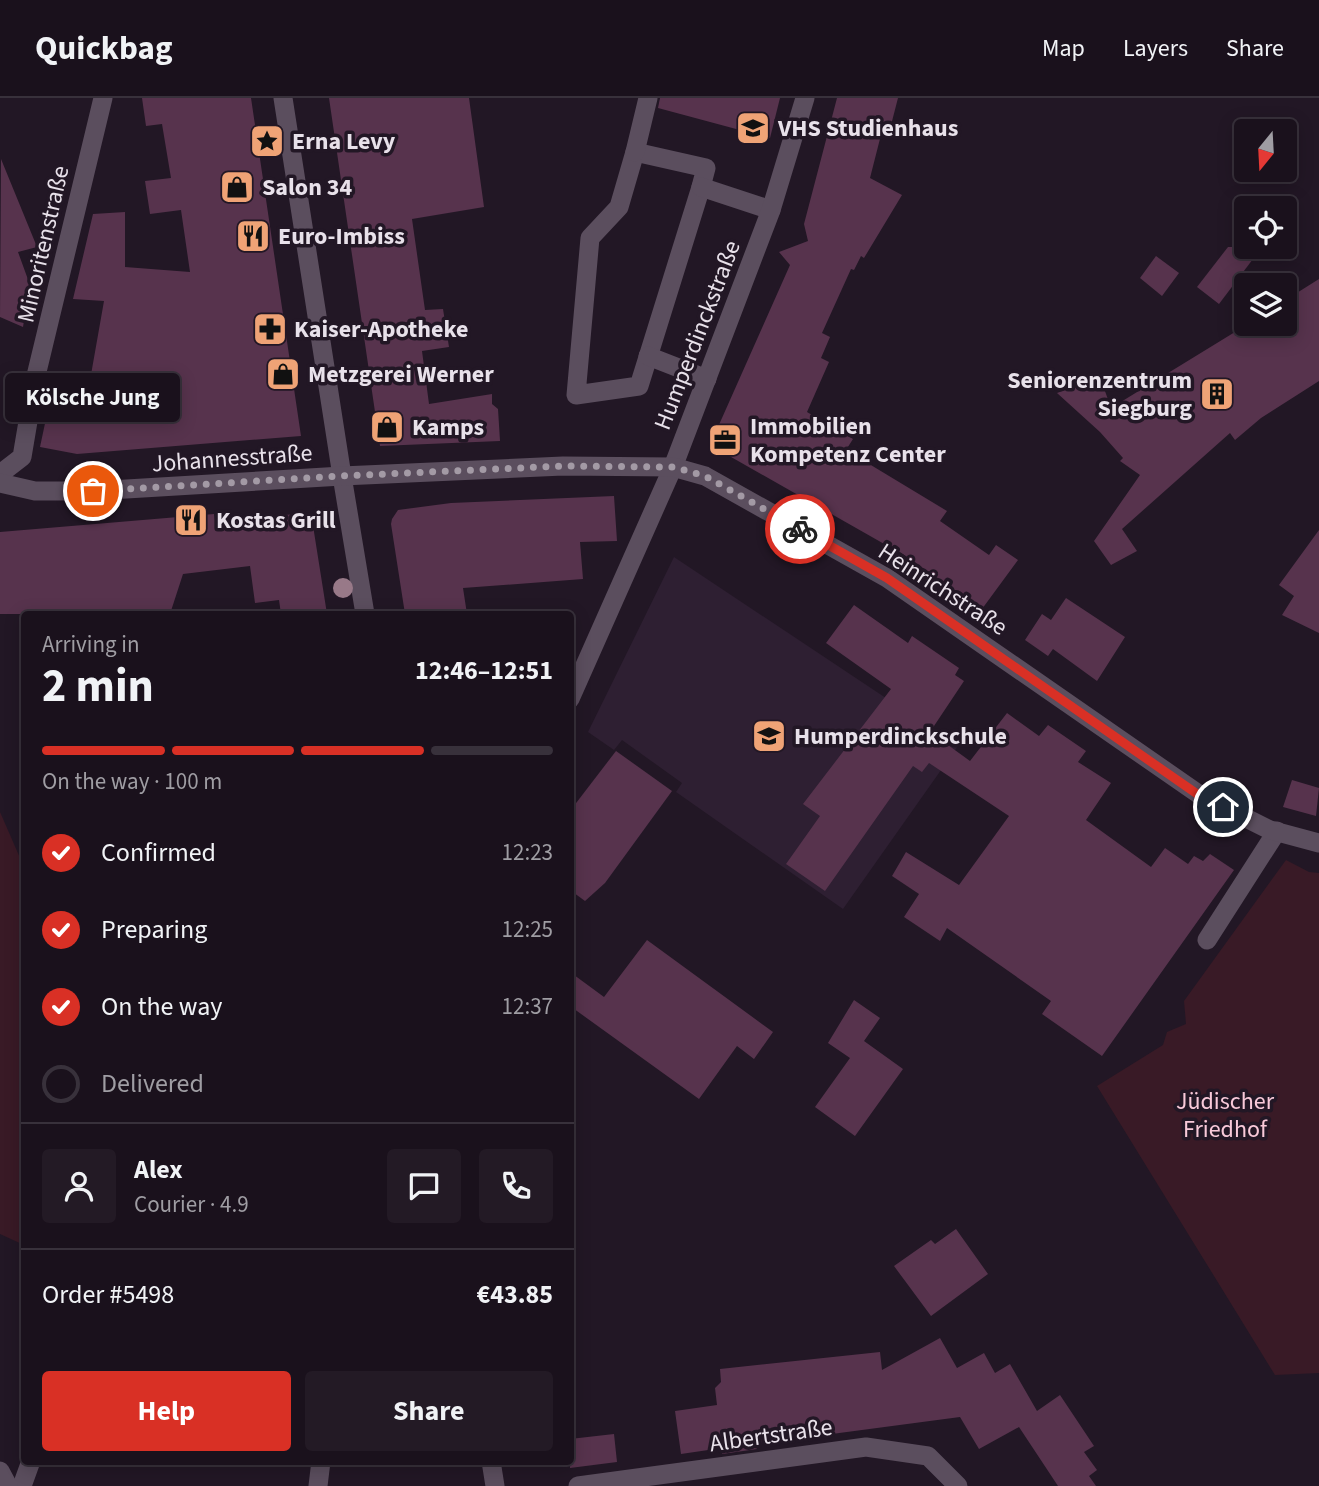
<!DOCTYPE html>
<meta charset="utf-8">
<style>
body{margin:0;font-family:"Source Sans 3",sans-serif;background:#231a25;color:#f1f3f6;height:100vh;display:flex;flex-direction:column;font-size:26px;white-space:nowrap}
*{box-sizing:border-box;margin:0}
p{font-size:23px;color:#9f9da3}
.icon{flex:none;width:38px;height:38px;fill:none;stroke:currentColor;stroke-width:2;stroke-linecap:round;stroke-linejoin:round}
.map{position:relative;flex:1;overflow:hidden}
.drawer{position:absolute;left:21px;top:513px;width:553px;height:854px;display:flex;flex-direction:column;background:#1a111c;border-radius:7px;box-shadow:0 4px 18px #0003,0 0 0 2px #38313b}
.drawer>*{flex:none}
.needle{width:46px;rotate:198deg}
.buttons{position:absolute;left:1234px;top:21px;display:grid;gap:14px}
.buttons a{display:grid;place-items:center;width:63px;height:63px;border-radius:7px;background:#1a111c;box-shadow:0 4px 18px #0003,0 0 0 2px #38313b;font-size:35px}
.pin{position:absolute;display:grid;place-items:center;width:60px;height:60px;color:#fff;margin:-30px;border:4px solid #fff;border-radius:50%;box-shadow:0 2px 7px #0007}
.courier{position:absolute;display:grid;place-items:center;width:70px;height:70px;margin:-35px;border:5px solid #d93025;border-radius:50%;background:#fff;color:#222;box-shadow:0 2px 9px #0007}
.bubble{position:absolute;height:49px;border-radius:7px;background:#1a111c;box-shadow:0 4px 18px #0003,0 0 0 2px #38313b;font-size:23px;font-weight:700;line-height:49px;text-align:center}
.summary em{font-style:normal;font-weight:700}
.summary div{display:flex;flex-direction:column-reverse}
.summary{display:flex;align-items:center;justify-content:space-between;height:119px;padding:0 21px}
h1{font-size:46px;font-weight:700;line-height:52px}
.bar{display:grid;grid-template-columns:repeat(4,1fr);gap:10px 7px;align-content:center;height:84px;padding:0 21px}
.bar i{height:9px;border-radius:5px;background:#38313b}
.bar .on{background:#d93025}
.bar p{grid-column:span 4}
.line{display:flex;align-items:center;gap:18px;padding:0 21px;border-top:2px solid #38313b}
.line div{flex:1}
.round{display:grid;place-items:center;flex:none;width:74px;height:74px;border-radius:7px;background:#231a25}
ol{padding:0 21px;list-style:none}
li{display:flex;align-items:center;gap:21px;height:77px}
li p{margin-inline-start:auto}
li .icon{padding:7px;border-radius:50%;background:#d93025;color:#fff;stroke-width:4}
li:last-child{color:#9f9da3}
li i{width:38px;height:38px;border:4px solid #38313b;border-radius:50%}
.primary-button{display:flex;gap:14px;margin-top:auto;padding:14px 21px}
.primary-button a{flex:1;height:80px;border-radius:7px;background:#d93025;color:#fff;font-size:28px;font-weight:700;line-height:80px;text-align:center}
.primary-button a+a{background:#231a25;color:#f1f3f6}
header{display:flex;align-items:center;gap:42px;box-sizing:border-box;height:98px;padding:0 35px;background:#1a111c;border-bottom:2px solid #38313b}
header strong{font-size:33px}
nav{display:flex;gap:38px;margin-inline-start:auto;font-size:24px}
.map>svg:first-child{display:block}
.built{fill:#2e1f32}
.green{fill:#391a26}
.building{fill:#57334d}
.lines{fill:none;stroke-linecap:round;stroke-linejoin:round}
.service{stroke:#5b4e5e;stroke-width:19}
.pedestrian{stroke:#5b4e5e;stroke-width:19}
.minor{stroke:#5b4e5e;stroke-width:19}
.secondary{stroke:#5b4e5e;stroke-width:19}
.tree{fill:#987988}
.done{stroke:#a39aa5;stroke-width:7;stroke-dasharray:0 12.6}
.route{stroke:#d93025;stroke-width:9}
.labels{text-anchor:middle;stroke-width:7;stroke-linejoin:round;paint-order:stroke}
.poi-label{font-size:24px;font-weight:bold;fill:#e8e1ea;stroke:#221725;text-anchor:start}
.street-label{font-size:24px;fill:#e8e1ea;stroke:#221725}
.park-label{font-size:24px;fill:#f8c9d9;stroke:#221725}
</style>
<header>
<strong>Quickbag</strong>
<nav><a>Map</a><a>Layers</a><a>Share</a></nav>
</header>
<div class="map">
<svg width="1319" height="1388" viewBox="0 0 1319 1388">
<rect width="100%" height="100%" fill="#221725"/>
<path class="built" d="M674 459 958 648 843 811 676 694 682 685 622 642 614 652 588 634Z"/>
<g class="green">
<path d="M0 714 24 769V1147L0 1136Z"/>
<path d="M1286 762 1309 774 1319 775V1275L1275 1277 1097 988 1163 947 1167 934 1186 926 1184 903Z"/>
</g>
<g class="building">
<path d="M142 0H251L301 338 77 356 40 349 51 297 86 305 104 203 73 201 93 116 125 114V169L190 174 181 112 150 116 145 83 171 80 162 26 146 28Z"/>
<path d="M329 0H469L484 109 412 121 425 212 443 211 449 249 422 253 429 306 492 296V306L498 311 500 343 380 348Z"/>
<path d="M660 0H780L770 40 658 10Z"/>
<path d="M837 0H898L890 31 883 29 870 80 902 97 864 160 861 158 854 172 851 171 822 235 830 239 821 260 829 264 807 314 853 341 846 352 947 413 940 423 989 457 996 447 1018 462 982 511 887 445 886 447 710 347 790 167 779 154 808 143 804 126Z"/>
<path d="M1 61 37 149 18 154 30 187 23 229 0 219Z"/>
<path d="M1228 149H1262L1219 206 1197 189Z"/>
<path d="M1156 158 1179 175 1162 198 1140 180Z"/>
<path d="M1319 181V283L1261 320 1235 342 1230 335 1122 431 1137 453 1111 467 1094 443 1140 377 1120 363 1123 360 1100 334 1057 295 1100 279 1111 310 1248 226H1284V203Z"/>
<path d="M614 398 617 443 580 444 583 481 463 490 467 516H405L391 426 392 421 398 412 451 405Z"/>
<path d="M311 415 327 516H281L279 502 255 505 250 468 183 476 170 516H0V434L214 416 215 422Z"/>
<path d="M1319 432V535L1282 517 1294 498 1279 487Z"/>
<path d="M1066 500 1125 539 1097 583 1053 551 1048 558 1025 542 1042 516 1051 522Z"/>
<path d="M854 507 908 545 912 538 959 570 955 577 964 583 930 634 970 663 1007 615 1039 638 1048 627 1086 653 1078 664 1111 685 1086 722 1151 769 1165 750 1188 766 1194 758 1203 763 1210 756 1234 772 1102 958 1042 916 1051 903 947 830 940 843 904 819 919 796 892 778 906 754 959 787 1009 718 929 665 922 674 913 668 825 793 786 766 820 718 803 706 891 591 826 545Z"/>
<path d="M616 653 672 693 605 785 585 803 570 792V713Z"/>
<path d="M1292 682 1319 690 1316 718 1283 709Z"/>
<path d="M647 842 773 934 754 961 737 948 699 1001 570 908V874L604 899Z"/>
<path d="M854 902 880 920 864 943 903 971 855 1038 815 1009 850 960 828 945Z"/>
<path d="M956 1131 988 1176 931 1218 894 1168 931 1142 935 1146Z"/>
<path d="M940 1240 957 1270 984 1255 995 1275 1010 1266 1037 1313 1060 1297 1094 1348 1084 1354 1097 1372 1089 1378 1096 1388H1058L1019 1329 979 1351 960 1319 756 1346 757 1351 722 1356V1350L681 1356 675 1313 717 1307 715 1290 721 1284 720 1271 880 1254 882 1272Z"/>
<path d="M614 1336 617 1364 570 1370V1341Z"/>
</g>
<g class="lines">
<g class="service">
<path d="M635 54 706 70 701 89 639 288 576 297 590 140 619 109Z"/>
<path d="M635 54 648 0"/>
<path d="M701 89 771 112"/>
<path d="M648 258 707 281"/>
<path d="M0 376 22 359 35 282 103 0"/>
<path d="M1207 842 1277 733"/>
<path d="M22 1388 31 1363"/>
<path d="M318 1388 321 1363"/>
</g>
<path class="pedestrian" d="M283 0 342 378"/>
<g class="minor">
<path d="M342 378 365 516"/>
<path d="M570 601 673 369 771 112 805 0"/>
<path d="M491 1363 495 1388"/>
<path d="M0 1373 8 1388"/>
<path d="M578 1388 866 1349 928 1358 958 1388"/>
</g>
<path class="secondary" d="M0 385 35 393H93L342 378 563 368 673 369 705 378 887 480 1200 697 1270 732 1319 745"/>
</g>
<circle class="tree" cx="343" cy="490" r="10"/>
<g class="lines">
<path class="done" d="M93 393 341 378 563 368 673 369 705 378 800 431"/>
<path class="route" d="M800 431 887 480 1200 698 1223 709"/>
</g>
<defs>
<g id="school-square" transform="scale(1.75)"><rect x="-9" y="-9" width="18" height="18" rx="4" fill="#efa376" stroke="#221725"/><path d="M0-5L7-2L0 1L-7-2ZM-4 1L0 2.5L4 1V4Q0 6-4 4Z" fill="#111"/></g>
<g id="sight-square" transform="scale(1.75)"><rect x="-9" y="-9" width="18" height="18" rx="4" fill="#efa376" stroke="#221725"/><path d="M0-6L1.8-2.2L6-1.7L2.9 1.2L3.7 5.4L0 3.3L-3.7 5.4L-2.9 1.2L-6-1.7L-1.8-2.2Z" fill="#111"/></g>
<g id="shop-square" transform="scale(1.75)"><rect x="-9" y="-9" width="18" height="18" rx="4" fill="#efa376" stroke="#221725"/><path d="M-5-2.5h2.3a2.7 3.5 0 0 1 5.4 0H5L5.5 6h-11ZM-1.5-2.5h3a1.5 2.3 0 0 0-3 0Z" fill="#111"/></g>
<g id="restaurant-square" transform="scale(1.75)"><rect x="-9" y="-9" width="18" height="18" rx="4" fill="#efa376" stroke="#221725"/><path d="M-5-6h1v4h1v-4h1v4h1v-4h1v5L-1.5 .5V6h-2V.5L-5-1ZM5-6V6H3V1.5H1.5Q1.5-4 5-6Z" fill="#111"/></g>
<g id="pharmacy-square" transform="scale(1.75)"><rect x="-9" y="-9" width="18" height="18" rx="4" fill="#efa376" stroke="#221725"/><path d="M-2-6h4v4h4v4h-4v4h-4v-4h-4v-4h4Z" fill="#111"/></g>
<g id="building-square" transform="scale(1.75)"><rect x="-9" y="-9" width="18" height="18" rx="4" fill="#efa376" stroke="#221725"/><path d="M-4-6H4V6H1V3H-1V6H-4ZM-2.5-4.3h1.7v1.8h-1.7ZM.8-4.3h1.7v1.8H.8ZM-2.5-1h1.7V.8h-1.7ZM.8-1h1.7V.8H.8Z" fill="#111"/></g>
<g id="office-square" transform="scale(1.75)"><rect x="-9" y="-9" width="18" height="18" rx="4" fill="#efa376" stroke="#221725"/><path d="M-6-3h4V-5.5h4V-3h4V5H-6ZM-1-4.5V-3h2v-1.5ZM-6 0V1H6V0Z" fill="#111"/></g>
</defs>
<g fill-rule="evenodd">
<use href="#school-square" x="753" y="30"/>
<use href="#sight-square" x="267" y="43"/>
<use href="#shop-square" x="237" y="89"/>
<use href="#restaurant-square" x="253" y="138"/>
<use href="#pharmacy-square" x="270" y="231"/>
<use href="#shop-square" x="283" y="276"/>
<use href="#building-square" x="1217" y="296"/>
<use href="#shop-square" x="387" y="329"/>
<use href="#office-square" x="725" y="342"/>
<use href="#restaurant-square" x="191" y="422"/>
<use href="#school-square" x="769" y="638"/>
</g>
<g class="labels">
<g class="poi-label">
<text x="778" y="38">VHS Studienhaus</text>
<text x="292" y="51">Erna Levy</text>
<text x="262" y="97">Salon 34</text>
<text x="278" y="146">Euro-Imbiss</text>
<text x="294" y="239">Kaiser-Apotheke</text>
<text x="308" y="284">Metzgerei Werner</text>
<text x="1192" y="290" text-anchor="end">Seniorenzentrum<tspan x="1192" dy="28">Siegburg</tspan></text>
<text x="750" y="336">Immobilien<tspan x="750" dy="28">Kompetenz Center</tspan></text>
<text x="412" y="337">Kamps</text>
<text x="216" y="430">Kostas Grill</text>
<text x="794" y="646">Humperdinckschule</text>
</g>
<g class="street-label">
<text transform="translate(43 146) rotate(-77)" y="8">Minoritenstraße</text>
<text transform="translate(697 237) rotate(-69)" y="8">Humperdinckstraße</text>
<text transform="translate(232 360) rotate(-4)" y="8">Johannesstraße</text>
<text transform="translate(943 491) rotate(33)" y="8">Heinrichstraße</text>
<text transform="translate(771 1337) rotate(-8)" y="8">Albertstraße</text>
</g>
<g class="park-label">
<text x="1225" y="1011">Jüdischer<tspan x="1225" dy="28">Friedhof</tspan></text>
</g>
</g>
</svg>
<div class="buttons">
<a><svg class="needle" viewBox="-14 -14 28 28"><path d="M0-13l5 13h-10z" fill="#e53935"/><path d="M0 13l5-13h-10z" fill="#9f9da3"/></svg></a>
<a><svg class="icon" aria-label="locate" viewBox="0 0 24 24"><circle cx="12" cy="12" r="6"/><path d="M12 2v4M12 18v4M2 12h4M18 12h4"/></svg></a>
<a><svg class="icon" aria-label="layers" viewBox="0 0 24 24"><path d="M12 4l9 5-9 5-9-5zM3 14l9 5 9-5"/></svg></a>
</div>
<div class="pin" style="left:93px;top:393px;background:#ea580c"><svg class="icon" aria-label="bag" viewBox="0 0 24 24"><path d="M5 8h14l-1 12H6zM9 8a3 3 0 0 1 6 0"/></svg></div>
<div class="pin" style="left:1223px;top:709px;background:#1f2937"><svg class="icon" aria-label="home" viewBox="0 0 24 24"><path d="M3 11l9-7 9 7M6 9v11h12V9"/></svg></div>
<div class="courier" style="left:800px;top:431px"><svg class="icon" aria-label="bike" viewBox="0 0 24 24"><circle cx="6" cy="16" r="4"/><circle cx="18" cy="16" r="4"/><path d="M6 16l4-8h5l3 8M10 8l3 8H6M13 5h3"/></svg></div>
<div class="bubble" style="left:5px;top:275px;width:175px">Kölsche Jung</div>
<section class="drawer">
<div class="summary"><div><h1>2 min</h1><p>Arriving in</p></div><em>12:46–12:51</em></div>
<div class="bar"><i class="on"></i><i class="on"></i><i class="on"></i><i></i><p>On the way · 100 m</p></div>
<ol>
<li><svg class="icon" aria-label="check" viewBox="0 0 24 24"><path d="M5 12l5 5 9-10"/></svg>Confirmed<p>12:23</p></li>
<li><svg class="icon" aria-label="check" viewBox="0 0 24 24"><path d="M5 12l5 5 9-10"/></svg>Preparing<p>12:25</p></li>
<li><svg class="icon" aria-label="check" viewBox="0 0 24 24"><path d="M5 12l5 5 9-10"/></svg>On the way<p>12:37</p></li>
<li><i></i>Delivered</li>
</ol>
<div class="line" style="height:126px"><a class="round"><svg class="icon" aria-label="person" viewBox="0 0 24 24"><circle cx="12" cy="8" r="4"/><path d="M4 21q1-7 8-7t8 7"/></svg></a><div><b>Alex</b><p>Courier · 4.9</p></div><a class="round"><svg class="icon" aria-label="chat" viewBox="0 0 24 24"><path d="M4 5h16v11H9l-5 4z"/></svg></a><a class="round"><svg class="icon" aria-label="phone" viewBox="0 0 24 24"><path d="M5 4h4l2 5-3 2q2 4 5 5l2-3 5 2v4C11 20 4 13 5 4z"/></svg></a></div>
<div class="line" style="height:91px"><div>Order #5498</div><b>€43.85</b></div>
<div class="primary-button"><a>Help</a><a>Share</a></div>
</section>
</div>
